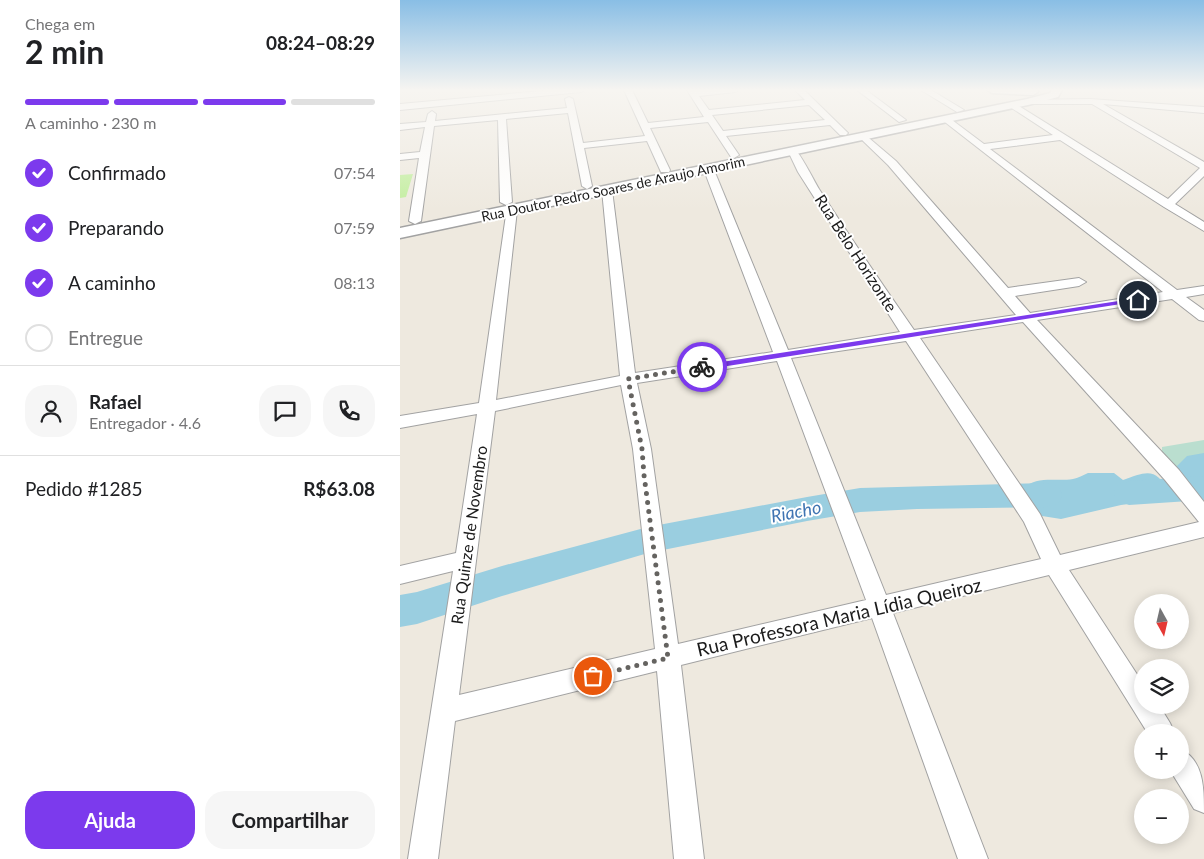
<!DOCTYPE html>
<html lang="pt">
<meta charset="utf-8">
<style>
body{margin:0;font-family:Lato,sans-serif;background:#f6f6f6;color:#202124;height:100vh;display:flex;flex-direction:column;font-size:19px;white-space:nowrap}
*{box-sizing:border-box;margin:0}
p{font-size:16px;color:#757577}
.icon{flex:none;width:28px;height:28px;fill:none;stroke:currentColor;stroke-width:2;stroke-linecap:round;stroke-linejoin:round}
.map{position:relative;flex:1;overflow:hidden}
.drawer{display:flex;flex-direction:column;background:#fff;width:400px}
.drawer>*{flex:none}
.needle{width:32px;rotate:172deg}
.controls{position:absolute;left:734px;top:594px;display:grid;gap:10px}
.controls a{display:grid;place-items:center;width:55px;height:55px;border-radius:50%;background:#fff;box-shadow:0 2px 12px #0003;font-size:25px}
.pin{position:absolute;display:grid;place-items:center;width:42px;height:42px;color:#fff;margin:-21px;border:2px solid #fff;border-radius:50%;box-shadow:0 1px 5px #0007}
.courier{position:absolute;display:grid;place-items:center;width:50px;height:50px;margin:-25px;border:4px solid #7c3aed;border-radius:50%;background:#fff;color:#222;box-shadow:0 1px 6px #0007}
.head em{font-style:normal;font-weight:700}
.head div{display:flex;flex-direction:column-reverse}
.head{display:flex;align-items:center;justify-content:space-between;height:85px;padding:0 25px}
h1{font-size:32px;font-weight:700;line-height:38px}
.bar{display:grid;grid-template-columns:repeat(4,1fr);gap:8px 5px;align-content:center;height:60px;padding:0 25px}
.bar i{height:6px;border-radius:4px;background:#e0e0e0}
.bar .selected{background:#7c3aed}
.bar p{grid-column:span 4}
.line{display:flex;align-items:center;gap:12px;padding:0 25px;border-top:1px solid #e0e0e0}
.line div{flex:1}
.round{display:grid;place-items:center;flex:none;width:52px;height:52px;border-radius:20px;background:#f6f6f6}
ol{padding:0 25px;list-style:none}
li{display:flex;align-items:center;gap:15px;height:55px}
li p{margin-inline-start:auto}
li .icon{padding:5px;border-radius:50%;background:#7c3aed;color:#fff;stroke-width:4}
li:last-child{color:#757577}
li i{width:28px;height:28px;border:2px solid #e0e0e0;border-radius:50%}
.button{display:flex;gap:10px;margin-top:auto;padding:10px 25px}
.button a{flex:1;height:58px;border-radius:20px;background:#7c3aed;color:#fff;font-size:20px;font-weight:700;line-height:58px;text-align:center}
.button a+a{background:#f6f6f6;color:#202124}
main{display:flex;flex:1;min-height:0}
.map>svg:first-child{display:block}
.grass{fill:#c2ee9e}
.wetland{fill:#badecf}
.water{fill:#9acee0}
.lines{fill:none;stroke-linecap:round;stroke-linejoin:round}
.river{fill:#9acee0;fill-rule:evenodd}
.minor-casing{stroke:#a2a2a2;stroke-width:2}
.tertiary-casing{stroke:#a2a2a2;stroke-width:3}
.minor{fill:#fff;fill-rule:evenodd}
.tertiary{fill:#fff;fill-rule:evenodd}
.route{fill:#7c3aed}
.done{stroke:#656360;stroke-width:5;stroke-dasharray:0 9}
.labels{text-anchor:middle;stroke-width:4;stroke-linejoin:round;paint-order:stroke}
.far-street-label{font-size:14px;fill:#1b1b1b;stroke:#fff}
.street-label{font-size:16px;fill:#1b1b1b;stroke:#fff}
.water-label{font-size:18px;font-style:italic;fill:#3f74b2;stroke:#fff}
.near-street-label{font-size:19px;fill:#1b1b1b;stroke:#fff}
</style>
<main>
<section class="drawer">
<div class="head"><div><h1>2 min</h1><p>Chega em</p></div><em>08:24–08:29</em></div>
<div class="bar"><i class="selected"></i><i class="selected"></i><i class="selected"></i><i></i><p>A caminho · 230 m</p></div>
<ol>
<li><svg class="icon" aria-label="check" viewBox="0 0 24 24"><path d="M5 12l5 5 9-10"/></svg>Confirmado<p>07:54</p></li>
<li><svg class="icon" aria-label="check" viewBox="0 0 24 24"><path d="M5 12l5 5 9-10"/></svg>Preparando<p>07:59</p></li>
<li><svg class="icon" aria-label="check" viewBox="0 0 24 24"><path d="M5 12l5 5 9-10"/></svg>A caminho<p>08:13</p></li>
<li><i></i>Entregue</li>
</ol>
<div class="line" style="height:90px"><a class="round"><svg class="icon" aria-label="person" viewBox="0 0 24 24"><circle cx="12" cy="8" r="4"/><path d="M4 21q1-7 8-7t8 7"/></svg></a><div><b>Rafael</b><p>Entregador · 4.6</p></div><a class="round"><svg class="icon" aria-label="chat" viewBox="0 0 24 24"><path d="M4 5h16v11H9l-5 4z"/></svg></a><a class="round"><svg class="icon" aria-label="phone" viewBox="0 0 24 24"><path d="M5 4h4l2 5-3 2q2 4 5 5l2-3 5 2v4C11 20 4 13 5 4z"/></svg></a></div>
<div class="line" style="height:65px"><div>Pedido #1285</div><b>R$63.08</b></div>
<div class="button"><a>Ajuda</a><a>Compartilhar</a></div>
</section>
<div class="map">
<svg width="804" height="859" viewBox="0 0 804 859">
<rect width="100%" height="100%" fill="#eee9df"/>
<path class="grass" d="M13 174 6 197 0 198V175Z"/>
<path class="wetland" d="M804 440V503L762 459V447Z"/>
<g class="water">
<path d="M804 453V493L775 468 787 456Z"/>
<path d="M688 473H714L723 480C746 471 758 467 768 493L759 500 721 505 661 519 642 516 629 501 623 489C636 475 656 482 673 479 678 478 683 475 688 473Z"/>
</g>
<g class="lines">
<g class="river">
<path d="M804 476V500L729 505 718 501 713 493 718 485 729 481Z"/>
<path d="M647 483 658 487 663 495 658 503 647 507 517 509 460 512 407 521 248 553 102 596 17 624 0 627V595L17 592 102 566 248 527 407 497 460 488Z"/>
</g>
<g class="minor-casing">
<g id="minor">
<path d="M153 90H185L181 92 0 110V104Z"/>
<path d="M224 90H232L248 123 304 117 287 90H339L335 92 299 96 309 110 405 100 395 90H404L448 133 446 135H440L430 125 326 136 339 155 334 158 331 157 308 122 250 128 270 170 269 172H261L247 141 184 148 192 186 187 189 182 186 168 113 106 119 112 202 106 205 100 202 98 120 34 126 21 221 15 224 9 221 19 158 0 160V154L20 152 25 127 0 130V124L26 122 28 114 32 111 36 114 35 121 167 108 165 99 169 97 173 99 183 143 245 136ZM409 105 425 120 323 131 312 115Z"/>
<path d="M457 90H466L506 120 499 122Z"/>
<path d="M521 90H531L564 110 557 112Z"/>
<path d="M690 99 804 107V113L703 104 804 162V176L775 204 804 222V231L764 207 660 140 590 149 777 290 804 286V294L786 297 804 310V321L799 320 772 299 637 320 779 470 804 502V537L669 570 742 682V705H759L770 723 774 732H747L649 575 493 613 588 859H558L472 618 281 665 304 859H274L257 671 55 721 38 859H8L53 571 0 584V566L56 553 77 414 0 428V416L79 403 107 208 111 207 117 210 96 400 220 376 202 190 207 187 212 190 235 373 373 352 304 170 309 167 314 170 388 350 500 332 398 172 388 151 393 148C399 150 414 181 419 189 450 237 482 284 514 330L616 315 488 165 460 138V134L463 133 496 161 608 288 679 278 686 282 679 286 615 296 630 313 763 292 541 119 548 117 584 144 653 135 607 105 614 103 768 199 800 168 692 104H628L624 102 628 100ZM623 322 765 480 799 522 660 555 640 514 520 338ZM506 341 624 522 641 559 486 595 391 358ZM377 361 466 600 278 644 251 449 237 383ZM221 385 233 449 255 649 59 695 95 411Z"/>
<path d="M780 749C804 760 804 788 804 813L794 809 770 770H780Z"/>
</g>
</g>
<g class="tertiary-casing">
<g id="tertiary">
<path d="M587 90H637L638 92 633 95 592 93Z"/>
<path d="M652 90H662L658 97 628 105 0 238V228L627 99 650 93Z"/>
</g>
</g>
<use href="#minor" class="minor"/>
<use href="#tertiary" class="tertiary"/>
</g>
<linearGradient id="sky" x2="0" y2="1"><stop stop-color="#89bee5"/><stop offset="0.43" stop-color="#f7f5f1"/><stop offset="1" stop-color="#f7f5f1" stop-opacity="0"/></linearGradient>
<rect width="804" height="210" fill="url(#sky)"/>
<path class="route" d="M738 298H740V301L302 370 299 367 302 365Z"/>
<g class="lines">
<path class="done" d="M193 676 268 658 244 475 242 449 228 379 302 367"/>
</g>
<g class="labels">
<g class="far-street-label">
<text transform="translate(213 189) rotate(-12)" y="5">Rua Doutor Pedro Soares de Araujo Amorim</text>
</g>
<g class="street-label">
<text transform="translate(456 253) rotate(57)" y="6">Rua Belo Horizonte</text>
<text transform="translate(69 535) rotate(-82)" y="6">Rua Quinze de Novembro</text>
</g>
<g class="water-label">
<text transform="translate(396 512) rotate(-11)" y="6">Riacho</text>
</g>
<g class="near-street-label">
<text transform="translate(439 617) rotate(-13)" y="7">Rua Professora Maria Lídia Queiroz</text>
</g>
</g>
</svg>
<div class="controls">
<a><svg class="needle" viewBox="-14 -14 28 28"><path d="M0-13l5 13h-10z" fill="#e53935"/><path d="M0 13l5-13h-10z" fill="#757577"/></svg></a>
<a><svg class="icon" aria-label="layers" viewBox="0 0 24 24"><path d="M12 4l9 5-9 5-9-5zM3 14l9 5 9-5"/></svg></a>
<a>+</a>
<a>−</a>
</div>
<div class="pin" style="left:193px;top:676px;background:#ea580c"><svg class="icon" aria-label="bag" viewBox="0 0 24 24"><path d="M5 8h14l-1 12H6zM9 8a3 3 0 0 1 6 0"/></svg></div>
<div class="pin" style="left:738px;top:300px;background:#1f2937"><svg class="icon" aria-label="home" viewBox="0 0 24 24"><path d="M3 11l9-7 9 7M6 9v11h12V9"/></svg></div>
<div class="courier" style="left:302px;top:367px"><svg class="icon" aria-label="bike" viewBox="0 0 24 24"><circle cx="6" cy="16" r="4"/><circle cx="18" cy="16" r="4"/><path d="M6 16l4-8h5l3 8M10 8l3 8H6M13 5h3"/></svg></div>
</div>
</main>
